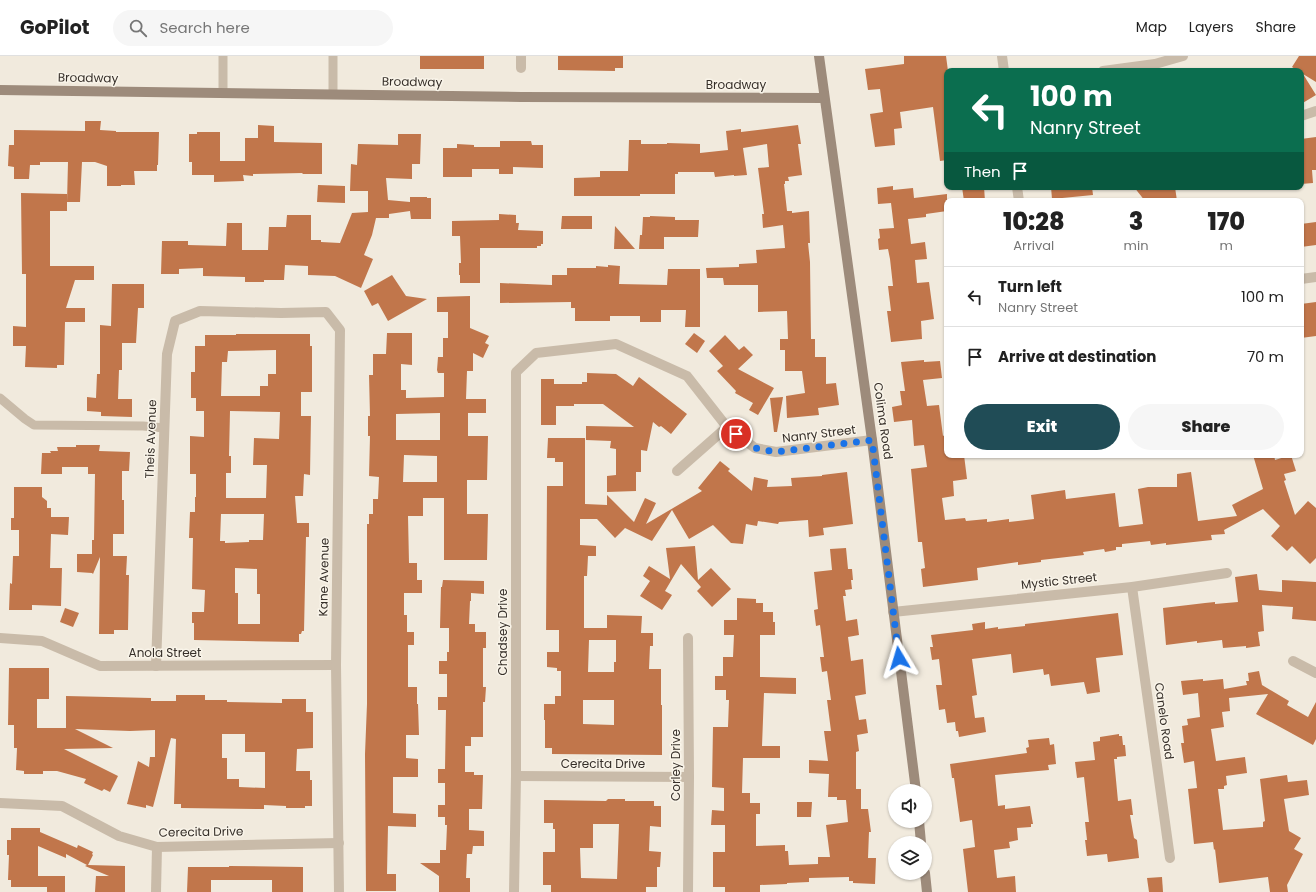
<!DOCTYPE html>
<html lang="en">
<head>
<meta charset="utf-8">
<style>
  body { margin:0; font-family:Poppins,sans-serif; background:#f6f6f6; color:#222; height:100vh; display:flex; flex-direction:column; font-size:15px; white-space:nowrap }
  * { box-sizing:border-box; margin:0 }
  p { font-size:13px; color:#767676 }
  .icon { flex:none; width:22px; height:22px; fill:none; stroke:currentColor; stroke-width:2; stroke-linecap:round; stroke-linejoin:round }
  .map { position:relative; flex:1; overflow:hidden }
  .details { position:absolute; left:944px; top:142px; width:360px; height:260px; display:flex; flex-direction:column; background:#fff; border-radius:8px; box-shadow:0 1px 3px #0004 }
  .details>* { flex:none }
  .hud { position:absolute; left:944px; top:12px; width:360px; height:122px; border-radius:8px; box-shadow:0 1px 3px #0004; background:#0b6e4f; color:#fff; overflow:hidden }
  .controls { position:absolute; left:888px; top:728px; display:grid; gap:8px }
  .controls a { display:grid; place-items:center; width:44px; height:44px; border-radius:50%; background:#fff; box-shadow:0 1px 3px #0004; font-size:20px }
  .pin { position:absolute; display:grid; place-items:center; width:34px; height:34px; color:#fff; margin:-17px; border:2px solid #fff; border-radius:50%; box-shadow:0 1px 4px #0007 }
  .me { position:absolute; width:44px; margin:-22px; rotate:353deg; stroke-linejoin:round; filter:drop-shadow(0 0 3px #0008) }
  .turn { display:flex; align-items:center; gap:14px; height:84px; padding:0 20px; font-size:18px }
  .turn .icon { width:52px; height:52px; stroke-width:2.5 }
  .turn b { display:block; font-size:28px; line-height:34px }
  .then { display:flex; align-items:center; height:38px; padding:0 20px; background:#0003; gap:8px; font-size:15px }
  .eta { display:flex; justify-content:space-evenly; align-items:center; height:68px; text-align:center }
  .eta b { font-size:24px; font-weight:800; line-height:28px }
  .button { display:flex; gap:8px; margin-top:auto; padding:8px 20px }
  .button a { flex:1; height:46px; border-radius:24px; background:#204c56; color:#fff; font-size:16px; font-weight:800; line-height:46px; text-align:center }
  .button a+a { background:#f6f6f6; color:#222 }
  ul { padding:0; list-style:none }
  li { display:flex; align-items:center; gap:12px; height:60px; padding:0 20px; border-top:1px solid #e0e0e0 }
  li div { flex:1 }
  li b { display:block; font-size:15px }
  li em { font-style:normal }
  header { display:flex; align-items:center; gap:24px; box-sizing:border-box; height:56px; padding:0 20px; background:#fff; border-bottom:1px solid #e0e0e0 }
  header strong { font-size:19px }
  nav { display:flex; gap:22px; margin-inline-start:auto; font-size:14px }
  .search { width:280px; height:36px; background:#f6f6f6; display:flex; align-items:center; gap:10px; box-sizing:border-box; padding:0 14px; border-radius:22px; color:#767676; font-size:15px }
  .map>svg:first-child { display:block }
  .building { fill:#c1764b; fill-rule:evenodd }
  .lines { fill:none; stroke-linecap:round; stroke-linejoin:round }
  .lane { stroke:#c9bba9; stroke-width:9 }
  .street { stroke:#c9bba9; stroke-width:10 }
  .secondary { stroke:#9d8b7b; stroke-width:10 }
  .route { stroke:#1a73e8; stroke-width:7; stroke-dasharray:0 12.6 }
  .labels { text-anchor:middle; stroke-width:3; stroke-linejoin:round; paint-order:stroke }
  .street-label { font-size:12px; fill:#362f29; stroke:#f9f4e9 }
</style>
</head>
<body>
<header>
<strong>GoPilot</strong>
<div class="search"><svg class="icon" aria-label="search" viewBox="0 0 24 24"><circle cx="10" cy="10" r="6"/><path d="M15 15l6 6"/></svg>Search here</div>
<nav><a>Map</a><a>Layers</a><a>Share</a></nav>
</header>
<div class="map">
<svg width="1316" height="836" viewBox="0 0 1316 836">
  <rect width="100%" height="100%" fill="#f1eadd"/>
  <g class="building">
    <rect x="420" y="0" width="64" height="13"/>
    <path d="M558 0H623V12H615V15L558 14Z"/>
    <path d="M904 0H946L948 15 947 104 940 105 933 51 900 56 902 72 894 73 895 89 875 91 870 58 883 56 880 33 868 34 865 13 904 8Z"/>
    <path d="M1299 0H1316V26L1303 18 1316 39 1301 48V15H1298L1292 11Z"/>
    <path d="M85 65H101L100 74 116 75V76H159L158 109H157V115H134L135 129H121V130H107V110L95 106H82L80 146H67L68 106H40V109H30L29 123H14V111L8 110 9 89H14V74L85 75Z"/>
    <path d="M258 69 274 70V86L322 87V118H302L303 117 253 118V120L243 119 244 125 214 126V119H192V106H189V78H197V76H220V105H245V82H258Z"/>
    <path d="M798 69 801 88H798L802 119 788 121 789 125H785V128H784L787 155H792V157L809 155 810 187H808L810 206 811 283H815V301H826V328L836 327 839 349 818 352 819 359 787 362 786 340 805 337 802 315H785V294H780V283H788L787 255 758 256V229H724L723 222H707L706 212 739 211V208L757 207 756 194 785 192 783 169 763 172 762 158H764L758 112 769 111 767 88 743 92 747 119 734 120V119L715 121 714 116H678V118H675V138H640V140H574V122L600 121V115H628L629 84H641V88H667V87L700 88V97L728 94 726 75 741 73V76Z"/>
    <path d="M398 78H421L420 108H412V123L386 122 388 144 410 146V141H427V142H431V163H411L410 155 389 158V162H376L372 179 364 199 373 203 361 232 335 220 308 219V210L285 209 284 224H264V226H245V221L203 220V212L179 213V218H161L162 185H188V189L226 190 227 167H242V194H268L269 171H286L287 159H311V184H321V186L340 187 352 157 368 156V135H350L351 108 357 109 358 88 398 89Z"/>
    <path d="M1316 81V114H1312L1313 127 1301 128V83Z"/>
    <path d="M500 85H531L532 89H543V112L513 111V118H499V113H472V121H443V92H457V88L474 89V91H500Z"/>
    <path d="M318 129 345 130V147L317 146Z"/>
    <path d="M893 130V134L913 132 914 142 947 138V155L926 158V161L908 163 911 188 925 186 927 203 915 204 917 227 929 226 934 263 921 265 922 283 891 286 887 255H891L888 230H893L890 203 888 193 879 194 878 183 880 182 879 173 894 172 891 147 878 148 877 132Z"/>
    <path d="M962 131H984L985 145H964Z"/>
    <path d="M1051 131H1092L1093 139 1052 143Z"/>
    <path d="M1134 131H1175L1177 145H1145Z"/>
    <path d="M21 137 67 138V155H50V210H94V224H75L66 252H85V266H65L64 309H57V312L25 311 26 290H13V270L26 271V218H22Z"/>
    <path d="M499 158 516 159V167H519L518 174 543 175V188H541V190H537V192H480V227H460V219H459V207H461L460 180H452V165L499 164Z"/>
    <path d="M562 160H592V173H561Z"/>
    <path d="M650 160 675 161V164H699L698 181H664V193H639L640 179H642L643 161H650Z"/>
    <path d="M1316 166V189L1301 191V168Z"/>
    <path d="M615 170 635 193H614Z"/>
    <path d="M608 209 620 210 619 228 667 229 668 213H700V271H685L686 254H661V266H640V260H610V265H575V252H571V246L500 247V227L552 229V219H567V212H596V210L608 211Z"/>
    <path d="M392 219 406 240 427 243 388 265 378 247 372 250 364 235Z"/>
    <path d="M112 228H144V252H138L136 287H122V314H119L118 343H132V361L101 360V356L87 355V341L96 342 97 318H100V269L111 270Z"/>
    <path d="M470 240V272L489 280 485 287 489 289 483 302 473 297V315H467L466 343H486V357H468V380H488L487 424H467V458H488L487 504H444V442H423V460H408L409 507H417V524H422V537H404V559H407V576H414V589H408V631H417V648H418L419 679H406V702L418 703V721H393V757L416 758V771L388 770 387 818H396V835H366L365 698 367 648V468H369V458H373V443H378L379 421 369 420 370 380H368V360H370L369 319H373V298H386L387 277H412V309L401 308V334H406V342L444 341V317H438L437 314 438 301H443V282H448V256H437V241ZM440 357V384H396V358ZM404 399 437 400V426H403Z"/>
    <path d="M1316 246V280L1301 282V248Z"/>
    <path d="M694 277 705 285 697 297 685 288Z"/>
    <path d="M236 278H310V290H312V336H301V360H311L310 419 304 418 303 440H295L297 467H309V481H306L304 575H302L301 578H299V586L194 584V567H192V556H204L205 534 192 533 193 482H189L190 456H195V441H196V418H190V380L204 381V355H196V342H191V316H195V290H205V279H236ZM276 294V318H268V330H260V340H221L222 306H227L228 295ZM230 355 280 356 279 383 254 382 253 409H267L266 442H226V417H231V400H229ZM221 458H264L263 484H249V486L225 487V485H220ZM235 512 257 513V538H260V568H238V537H235Z"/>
    <path d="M725 279 739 294 744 290 753 299 738 313 774 332 758 359 749 354 753 347 735 337 736 335 717 315 723 310 709 295Z"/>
    <path d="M924 304V306L940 305 942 322 923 324 927 350 939 349 943 380 945 379 947 399H964L967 423 953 425 954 440 942 442 945 464 965 462 966 465 987 463V466L1009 463V466L1034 463 1031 439 1065 434 1066 443 1115 437 1119 471 1143 468 1138 433 1148 431H1177V418L1191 416 1198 465 1237 460 1232 449 1263 433 1253 399H1274L1275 404 1291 399 1296 415 1284 418 1286 424 1284 425 1295 459 1308 445 1316 452V502L1310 508 1292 490 1287 495 1271 480 1280 470 1263 453 1224 474 1225 478 1211 479 1212 484 1166 489V487L1151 489 1150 485 1122 488V491H1116V494L1105 496 1104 493 1083 496 1084 499 1041 504V506L1018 509V506L977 512 978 524 923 531 921 513 925 512 922 486H918L911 413 927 411 924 389 914 390 912 364 894 366 892 351 902 349 900 335H905L901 306Z"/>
    <path d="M587 317 616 318 633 330 639 321 687 358 671 378 661 370 659 371 653 366 647 395 641 394V416H636V435L607 436V420L616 419V393L610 392 611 385 586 384V370L634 371 603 348H574V350H556V369H541V323H554V328H582V326H587Z"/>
    <path d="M783 341 777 376H774L770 342Z"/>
    <path d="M548 382H585V448L607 449V439L634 466 645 442 656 447 646 468 702 435 698 432 720 405 730 413 728 415 752 435 754 421 768 424 767 431 792 430 791 422 822 420V419L847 416 853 468 823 472 824 479 809 481 808 464 779 466 778 468 758 465 757 470 746 468 743 488 731 487 713 469 689 483 672 454 652 485 625 472 615 482 597 463H580V489L596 490V500H588L587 520H584V572H607V559L642 560 641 577H653V590H650L649 613H661V649H662V699L552 698V692H545V664H544V648H555V640H561V615H557V612L547 611V596H559V574H546L547 430H563V406H555V402H547ZM589 584H616V606H614V616H588ZM583 644H614V669L583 668Z"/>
    <path d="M76 389H100L99 395 130 396 129 415H122V444H124V478H113V500H127L126 519H129L128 574H114V578H99L100 501 93 518 92 517 77 516V498H92V484H94L95 418H88V411H62V418H41L42 397H51L50 395H58L57 391H76Z"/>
    <path d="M14 431H42V441L47 445V452H51V461H69L68 479 51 478 50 512H62L61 550 32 549V554H9L10 527 12 528 13 500H19V474H11V462H14Z"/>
    <path d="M695 490 698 524 711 512 731 533 712 551 697 535 701 531 681 508 665 535 672 539 662 554 640 540 650 525 643 520 649 510 670 523 666 492Z"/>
    <path d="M846 492 848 513H852L853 524H851L852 533 845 534 846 540H843L846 565 857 563 859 579 848 581 851 605 863 603 866 638 855 640 859 664 866 663 868 677 857 679 859 695 856 696V733H861V753H868L871 776H869L868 802H876L875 828 853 827V825H849V821L809 822V826L787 827V828L760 829V836H725V831H713V796H725V769H711L712 754 724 755V732L712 731 713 671H728L729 644H726V634H715V620H723V601H733L734 579H724V564H737V542L756 543V547H763V556H773V566H775V579H760V621L796 622V638L764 637 762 690H780V702H743L742 737H750V747H760V758H756V790L785 789V795H788L789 809 818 808V801H830L826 769 848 766 846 744H837V741H828L829 718 809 717V704L828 705 824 675H831L827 644H831L827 615 822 616 820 601H824L820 569 816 570 814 554 818 553 814 516 832 514 830 493Z"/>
    <path d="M1257 518 1259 534 1282 536V524L1316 526V565L1292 563 1293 551 1262 549 1264 575 1258 576 1260 590 1246 592V590L1223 592 1222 584 1197 587V585L1166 589 1163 552 1205 547 1215 546V548L1238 546 1235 521Z"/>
    <path d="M443 524 484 525V538L471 537V545H470L469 568H475V576H486V592H483V631H486L485 646H483V681H471V690H465V716H474V719H483L482 753H469V774L484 775V790H473L472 798H467L466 822H470V836H439V820L420 807H440V794H446L447 769H445V761H438V749H445V727H438V713H445L446 654H438V641H447V618H439V605H447V596H449V572H440L441 531H442Z"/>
    <path d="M65 552 79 557 73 571 60 566Z"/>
    <path d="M1118 557 1123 599 1096 602 1100 636 1087 638 1084 626 1051 630 1049 618 1044 619 1043 613 1013 617 1011 598 972 603 977 639 972 640 975 662 984 661 986 676 959 681 958 675H956L955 666 947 667 945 653 939 654 936 629H942L939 603 932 604 930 591H933L931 579 973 574 972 568 985 566V573L998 571V573L1025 570V568Z"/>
    <path d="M9 612H49V643H37V672H66V640L151 642V645H176V639H205V644H227V646L282 647V643H306V656H313V692L297 693 296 715H310V724H312V750H305V752H286V750L264 749V753L181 752V748H174L176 683 171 682 153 751 146 749V752L127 748 138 705 149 711 150 701H155V674L130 675 75 673 113 692 64 693 118 720 110 736 104 733 102 735 84 727 86 723 57 715H43V718H24V715L16 714 17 692H14V669H8ZM222 678H245V696H265V732L239 731V723H227V702H222Z"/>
    <path d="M1259 615 1262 629 1289 645 1287 649 1308 661 1316 646V683L1313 689 1256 658 1268 638 1229 642 1230 655 1222 656 1224 671 1211 673 1216 705 1245 701 1247 717 1226 720 1227 729 1224 730V733H1218L1223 774 1263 771V766L1265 765 1260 723 1287 719 1288 726 1307 724 1309 739 1284 743 1289 775 1301 782 1294 793 1303 798 1287 829 1288 836H1270L1268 821 1219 827 1215 793 1214 794 1213 786 1194 788 1188 733 1197 732 1194 705 1184 707 1181 687H1184L1182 670 1188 669 1187 663 1200 661 1198 637 1183 639 1181 625 1203 623V625L1223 623 1224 633 1247 629 1246 625H1249L1248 617Z"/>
    <path d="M1119 678V680H1122L1123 689H1125L1126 700 1117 701V703H1114L1118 745 1131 743 1133 759H1130L1134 782 1137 784 1139 802 1108 806 1107 798 1087 800 1085 784H1087L1085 766H1089L1084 721 1077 722 1075 706 1095 704 1093 686 1100 685V681Z"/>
    <path d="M1049 682 1050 689 1054 688 1056 708 1048 709 1049 714 995 719 998 750 1005 749V753L1030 750 1033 768H1031V771L1017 772 1018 784 1009 786 1010 792 994 794 997 822 1015 820 1016 836H968L963 793 975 791 972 764 960 766 954 722H952L950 708 1027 697 1026 692 1029 691 1028 684Z"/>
    <path d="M608 743H625V745H654V750H661V771L650 770 649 795 661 796 660 811H657V831H646V836H551V829H543V796H555V773H553V767H544V744L606 745ZM593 768H619L617 823 581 822 580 792H593Z"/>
    <path d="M797 746H812L811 761H797Z"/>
    <path d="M11 772H40V776L77 792 78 789 93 796 92 798 93 799 88 809 125 810V836H95L96 820H109L85 810 87 809 66 798V802L38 790V820H65V836H47V831H11V824H8L9 799H7V784H11Z"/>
    <path d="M229 810 303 811V836H272V824H211V836H187L188 811H229Z"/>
    <path d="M1162 821 1163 836H1149L1147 822Z"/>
  </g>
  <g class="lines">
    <g class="lane">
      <path d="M223 37V0"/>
      <path d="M333 38V0"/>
      <path d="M0 342 25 363 34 369 143 370 164 372"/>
    </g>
    <g class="street">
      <path d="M521 0V12"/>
      <path d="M1002 0 1004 15"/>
      <path d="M1103 15 1155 8 1183 0"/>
      <path d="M1301 60 1316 55"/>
      <path d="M1017 131 1019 145"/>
      <path d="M1301 223 1316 221"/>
      <path d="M677 415 727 371"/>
      <path d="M1132 531 1170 802"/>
      <path d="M893 556 1132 531 1227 517"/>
      <path d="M0 582 42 585 100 610 336 609"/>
      <path d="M1293 605 1316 617"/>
      <path d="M156 610 167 298 175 265 200 255 281 257 326 256 340 274 336 609 339 836"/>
      <path d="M516 720 689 721"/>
      <path d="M0 747 62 750 119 780 157 791 339 787"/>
      <path d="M156 836 157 791"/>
      <path d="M514 836 516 720V316L536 297 616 288 687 320 727 371 755 392 776 396 872 384"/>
      <path d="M688 836 689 721 688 582"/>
    </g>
    <g class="secondary">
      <path d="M819 0 872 384 916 735"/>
      <path d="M0 34 521 41 824 42"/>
      <path d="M919 765 921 787"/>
      <path d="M925 817 927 836"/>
    </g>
  </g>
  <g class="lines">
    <path class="route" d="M736 378 755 392 776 396 872 384 899 602"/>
  </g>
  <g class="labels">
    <g class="street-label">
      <text transform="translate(88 22) rotate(1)" y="4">Broadway</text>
      <text transform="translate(412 26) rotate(1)" y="4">Broadway</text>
      <text x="736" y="33">Broadway</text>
      <text transform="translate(883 365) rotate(82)" y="4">Colima Road</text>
      <text transform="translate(819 378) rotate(-7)" y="4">Nanry Street</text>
      <text transform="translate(151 383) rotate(-88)" y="4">Theis Avenue</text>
      <text transform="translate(324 521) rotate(-89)" y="4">Kane Avenue</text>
      <text transform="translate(1059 525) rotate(-6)" y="4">Mystic Street</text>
      <text transform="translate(503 576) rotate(-90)" y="4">Chadsey Drive</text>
      <text x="165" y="601">Anola Street</text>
      <text transform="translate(1164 665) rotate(82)" y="4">Canelo Road</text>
      <text x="603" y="712">Cerecita Drive</text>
      <text transform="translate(676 709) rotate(-90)" y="4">Corley Drive</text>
      <text transform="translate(201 776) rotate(-1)" y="4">Cerecita Drive</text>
    </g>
  </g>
</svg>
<div class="controls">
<a><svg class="icon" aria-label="sound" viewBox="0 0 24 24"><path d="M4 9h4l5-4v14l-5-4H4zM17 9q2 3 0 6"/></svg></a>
<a><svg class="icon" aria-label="layers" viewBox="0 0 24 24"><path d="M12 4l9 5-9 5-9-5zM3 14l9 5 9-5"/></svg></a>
</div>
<div class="pin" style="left:736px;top:378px;background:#d93025"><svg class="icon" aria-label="arrive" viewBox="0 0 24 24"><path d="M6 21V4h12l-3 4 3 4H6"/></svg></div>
<svg class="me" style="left:899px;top:602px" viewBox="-20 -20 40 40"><path d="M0-17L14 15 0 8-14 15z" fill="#1a73e8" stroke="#fff" stroke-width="4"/></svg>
<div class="hud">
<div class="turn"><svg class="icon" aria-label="left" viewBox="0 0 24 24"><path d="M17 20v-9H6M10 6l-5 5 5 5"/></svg><div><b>100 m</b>Nanry Street</div></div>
<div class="then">Then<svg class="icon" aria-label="arrive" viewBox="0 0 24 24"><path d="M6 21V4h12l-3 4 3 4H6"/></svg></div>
</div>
<section class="details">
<div class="eta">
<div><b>10:28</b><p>Arrival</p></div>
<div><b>3</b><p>min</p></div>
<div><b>170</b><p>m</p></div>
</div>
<ul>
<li><svg class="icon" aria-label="left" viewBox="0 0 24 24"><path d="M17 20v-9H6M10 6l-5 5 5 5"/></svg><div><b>Turn left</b><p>Nanry Street</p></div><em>100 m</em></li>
<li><svg class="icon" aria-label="arrive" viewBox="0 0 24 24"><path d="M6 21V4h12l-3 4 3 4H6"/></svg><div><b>Arrive at destination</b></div><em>70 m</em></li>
</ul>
<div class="button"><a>Exit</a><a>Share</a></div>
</section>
</div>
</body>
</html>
